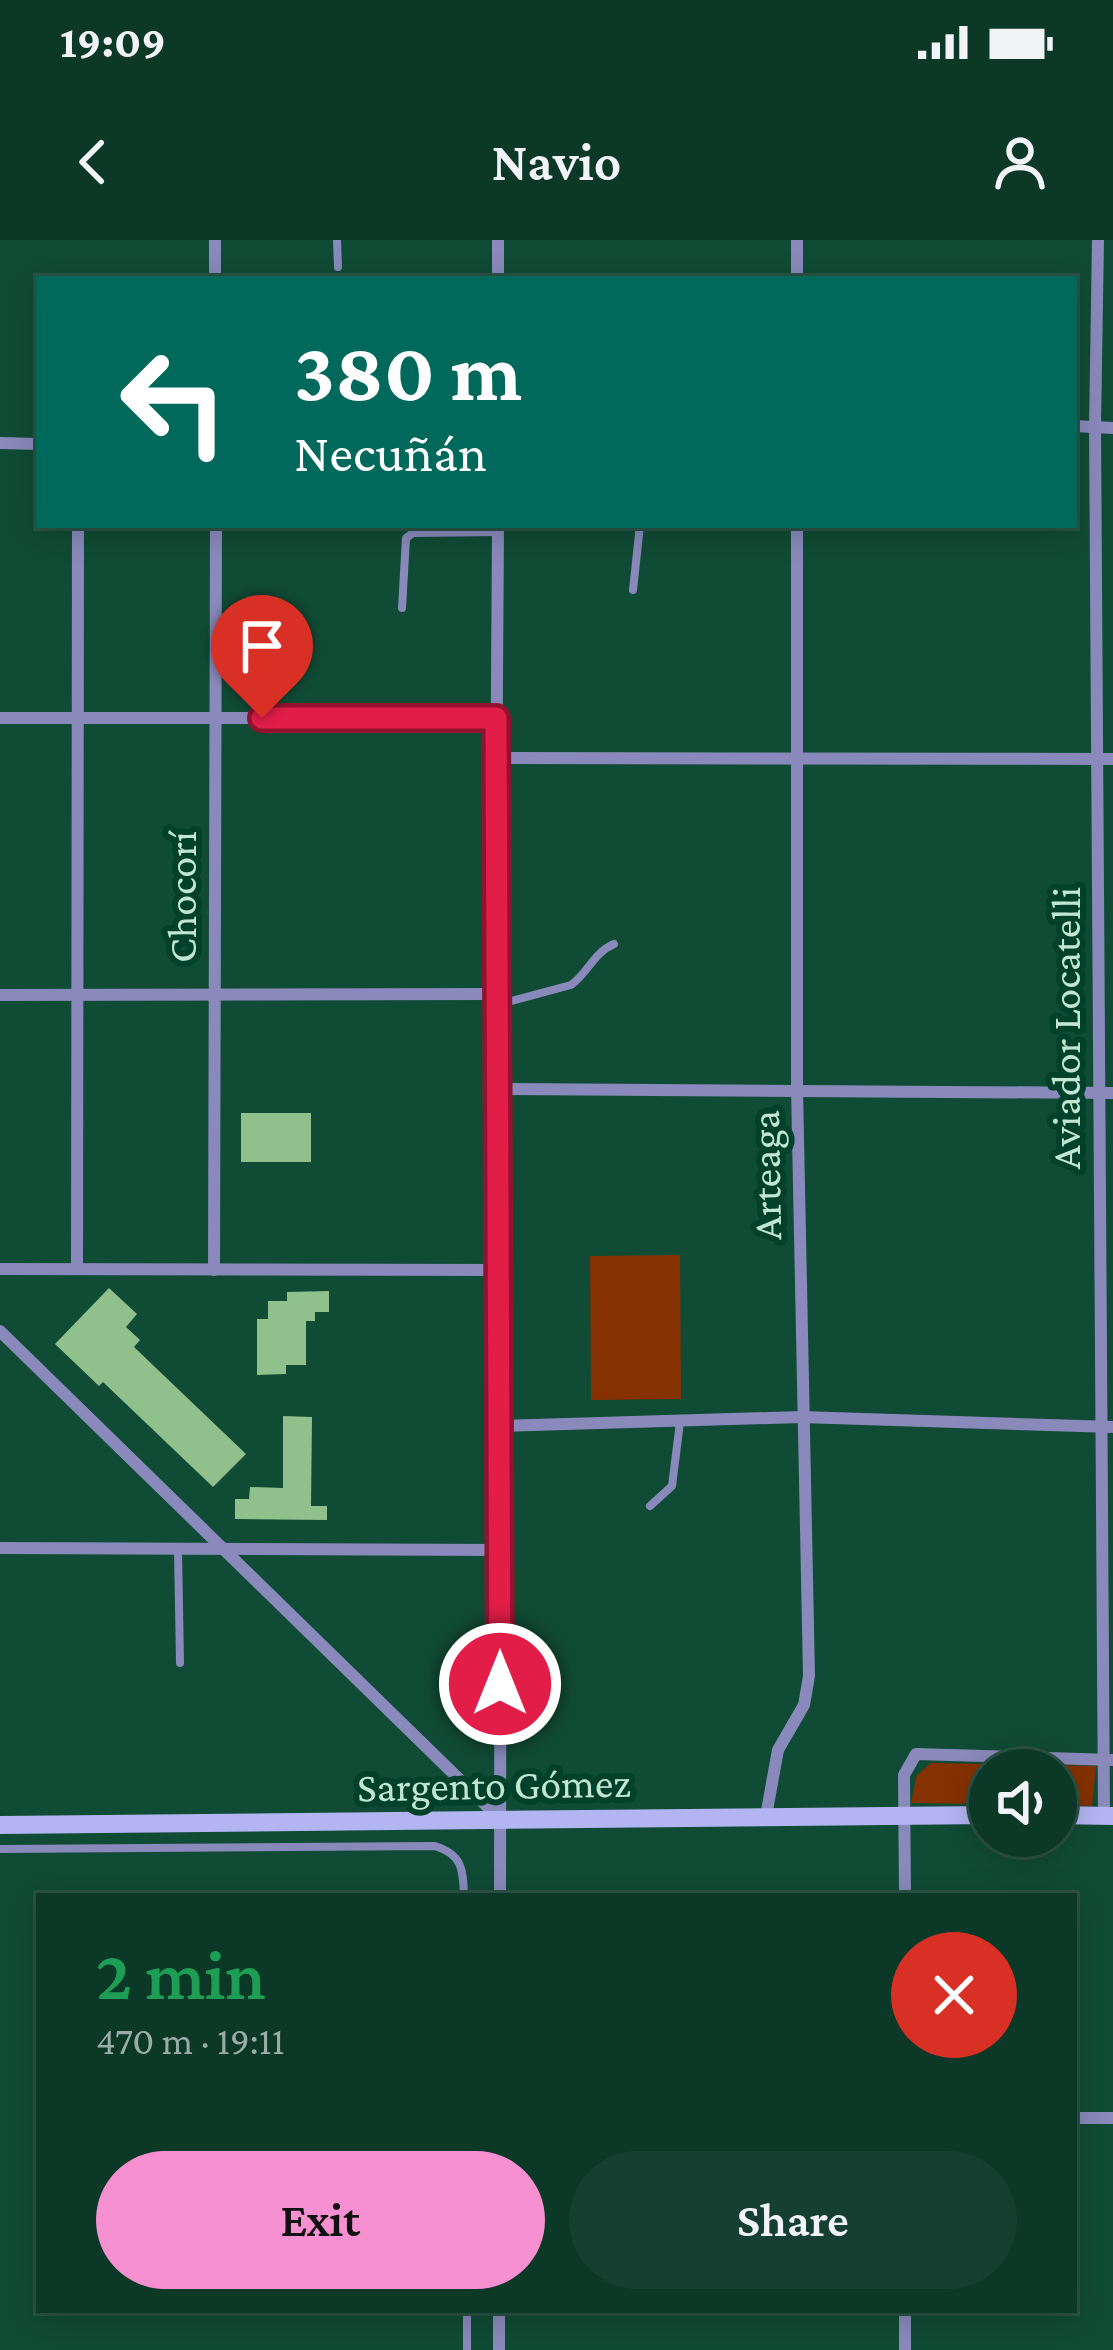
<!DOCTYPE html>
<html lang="en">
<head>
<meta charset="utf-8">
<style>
  body { margin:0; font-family:"Crimson Pro",serif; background:#153f30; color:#f1f3f6; height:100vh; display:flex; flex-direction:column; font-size:45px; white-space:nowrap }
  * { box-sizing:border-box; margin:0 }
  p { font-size:39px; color:#9aaca8 }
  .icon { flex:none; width:66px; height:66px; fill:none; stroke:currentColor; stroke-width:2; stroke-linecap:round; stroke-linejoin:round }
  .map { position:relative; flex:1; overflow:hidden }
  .drawer { position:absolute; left:36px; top:1653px; width:1041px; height:420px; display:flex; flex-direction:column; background:#0c3828; border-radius:0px; box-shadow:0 6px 30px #0003,0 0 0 3px #2c5245 }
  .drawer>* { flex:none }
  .top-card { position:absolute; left:36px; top:36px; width:1041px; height:252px; border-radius:0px; box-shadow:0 6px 30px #0003,0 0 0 3px #2c5245; background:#00695c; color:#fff; overflow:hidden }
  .tools { position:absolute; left:969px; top:1509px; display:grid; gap:24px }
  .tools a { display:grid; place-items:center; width:108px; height:108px; border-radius:50%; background:#0c3828; box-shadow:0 6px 30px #0003,0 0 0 3px #2c5245; font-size:60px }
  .pin { position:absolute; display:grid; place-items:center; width:102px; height:102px; color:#fff; margin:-123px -51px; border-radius:50% 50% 50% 0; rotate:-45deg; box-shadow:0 0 12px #0007 }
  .pin .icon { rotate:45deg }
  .me { position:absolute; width:132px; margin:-66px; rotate:0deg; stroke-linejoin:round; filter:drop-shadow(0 0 9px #0008) }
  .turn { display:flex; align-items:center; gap:42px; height:252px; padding:0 60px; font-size:54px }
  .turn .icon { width:156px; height:156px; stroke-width:2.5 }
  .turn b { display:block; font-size:84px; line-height:102px }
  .round { display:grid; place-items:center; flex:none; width:126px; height:126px; border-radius:63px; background:#153f30 }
  .head { display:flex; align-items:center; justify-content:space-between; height:204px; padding:0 60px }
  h1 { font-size:72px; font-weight:600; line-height:90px; color:#1e9e55 }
  .button { display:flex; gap:24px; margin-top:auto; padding:24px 60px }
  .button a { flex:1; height:138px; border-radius:72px; background:#f690d0; color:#111; font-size:48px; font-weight:600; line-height:138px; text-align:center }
  .button a+a { background:#153f30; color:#f1f3f6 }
  .status { display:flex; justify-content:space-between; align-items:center; height:84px; padding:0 60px; background:#0c3828; direction:ltr }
  .status svg { height:33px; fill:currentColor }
  header { display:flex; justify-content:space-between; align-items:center; height:156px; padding:0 60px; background:#0c3828; font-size:54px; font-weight:600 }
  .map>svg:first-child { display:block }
  .green { fill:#853101 }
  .building { fill:#90c08c }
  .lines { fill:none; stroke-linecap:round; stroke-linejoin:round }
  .lane { stroke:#898abb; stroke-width:8 }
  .street { stroke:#898abb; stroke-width:12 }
  .secondary { stroke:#b3b5f3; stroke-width:18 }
  .route-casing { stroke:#92132f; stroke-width:30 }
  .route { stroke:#e11d48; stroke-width:21 }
  .labels { text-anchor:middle; stroke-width:12; stroke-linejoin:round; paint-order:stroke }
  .street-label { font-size:42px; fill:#c3e6d4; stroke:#00412b }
</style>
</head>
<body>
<div class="status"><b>19:09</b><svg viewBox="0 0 49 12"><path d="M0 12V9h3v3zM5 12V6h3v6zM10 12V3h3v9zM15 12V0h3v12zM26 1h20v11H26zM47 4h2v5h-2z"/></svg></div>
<header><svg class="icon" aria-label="back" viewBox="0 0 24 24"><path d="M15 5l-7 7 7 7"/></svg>Navio<svg class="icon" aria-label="person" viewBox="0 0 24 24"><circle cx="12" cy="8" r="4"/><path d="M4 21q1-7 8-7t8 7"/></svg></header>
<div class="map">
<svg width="1113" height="2110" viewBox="0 0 1113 2110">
  <rect width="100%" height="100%" fill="#104b35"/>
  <g class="green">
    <path d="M680 1015 681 1159 591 1160 590 1016Z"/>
    <path d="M931 1523 1096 1526 1092 1566 1056 1565V1530H990V1564L911 1563 917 1535Z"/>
  </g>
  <g class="building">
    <rect x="241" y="873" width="70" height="49"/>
    <path d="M109 1048 137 1074 126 1087 140 1100 134 1107 246 1214 213 1247 103 1142 99 1146 55 1104Z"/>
    <path d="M329 1051V1072H315V1081H306V1125H286V1134L257 1135V1079H268V1061H287V1052Z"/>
    <path d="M283 1176 312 1177 311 1266H327V1280L235 1279V1259H249L250 1247 283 1248Z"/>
  </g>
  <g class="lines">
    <g class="lane">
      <path d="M337 0 338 27"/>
      <path d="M633 350 640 285"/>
      <path d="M402 368 406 298 413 293 498 292"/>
      <path d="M496 765 571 745C589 732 593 713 614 704"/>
      <path d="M650 1266 672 1246 680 1182"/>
      <path d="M178 1309 180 1423"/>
      <path d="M0 1609 435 1606C463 1615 463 1630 464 1656"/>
      <path d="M467 2070V2110"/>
    </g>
    <g class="street">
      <path d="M215 0V39"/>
      <path d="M498 0V39"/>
      <path d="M1098 0 1095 186 1104 1576"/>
      <path d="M797 39V0"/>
      <path d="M1074 186 1113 188"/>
      <path d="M0 203 39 204"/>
      <path d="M498 285 495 754 501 1030 500 1656"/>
      <path d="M0 478H496"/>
      <path d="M497 518 1113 519"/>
      <path d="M0 755 495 754"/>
      <path d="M497 849 1113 853"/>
      <path d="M0 1029 501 1030"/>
      <path d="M77 1029 78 285"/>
      <path d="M214 1030 216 285"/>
      <path d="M0 1091 500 1579"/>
      <path d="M500 1186 801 1177 1113 1187"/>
      <path d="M0 1308 501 1310"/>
      <path d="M766 1576 778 1510 804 1465 809 1436 797 848V285"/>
      <path d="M905 1656 904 1535 916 1514 1113 1520"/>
      <path d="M1074 1878H1113"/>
      <path d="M499 2070V2110"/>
      <path d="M905 2070V2110"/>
    </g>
    <g class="secondary">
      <path d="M1056 1575 1113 1576"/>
      <path d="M0 1585 990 1575"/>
    </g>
  </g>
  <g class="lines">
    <g class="route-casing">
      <path id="route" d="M262 478H496L500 1444"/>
    </g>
    <use href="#route" class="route"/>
  </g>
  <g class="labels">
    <g class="street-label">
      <text transform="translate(181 657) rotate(-90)" y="15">Chocorí</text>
      <text transform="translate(1065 788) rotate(-90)" y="15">Aviador Locatelli</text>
      <text transform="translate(765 935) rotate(-91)" y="15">Arteaga</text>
      <text transform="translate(494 1544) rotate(-1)" y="15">Sargento Gómez</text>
    </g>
  </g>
</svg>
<div class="tools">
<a><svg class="icon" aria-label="sound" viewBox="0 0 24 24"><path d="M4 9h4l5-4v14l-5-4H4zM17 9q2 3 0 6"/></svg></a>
</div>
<div class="pin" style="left:262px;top:478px;background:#d93025"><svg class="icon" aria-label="arrive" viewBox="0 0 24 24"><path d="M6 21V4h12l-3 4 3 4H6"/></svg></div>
<svg class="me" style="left:500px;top:1444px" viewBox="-20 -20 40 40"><circle r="17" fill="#e11d48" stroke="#fff" stroke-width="3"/><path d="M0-11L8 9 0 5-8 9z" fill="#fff"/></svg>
<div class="top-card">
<div class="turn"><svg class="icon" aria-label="left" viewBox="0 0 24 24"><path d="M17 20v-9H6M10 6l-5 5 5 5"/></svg><div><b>380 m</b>Necuñán</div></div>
</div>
<section class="drawer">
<div class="head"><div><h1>2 min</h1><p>470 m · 19:11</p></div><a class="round" style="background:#d93025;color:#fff"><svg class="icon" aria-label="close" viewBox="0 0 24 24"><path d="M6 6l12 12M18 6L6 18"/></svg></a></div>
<div class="button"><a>Exit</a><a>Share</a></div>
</section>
</div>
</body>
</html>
